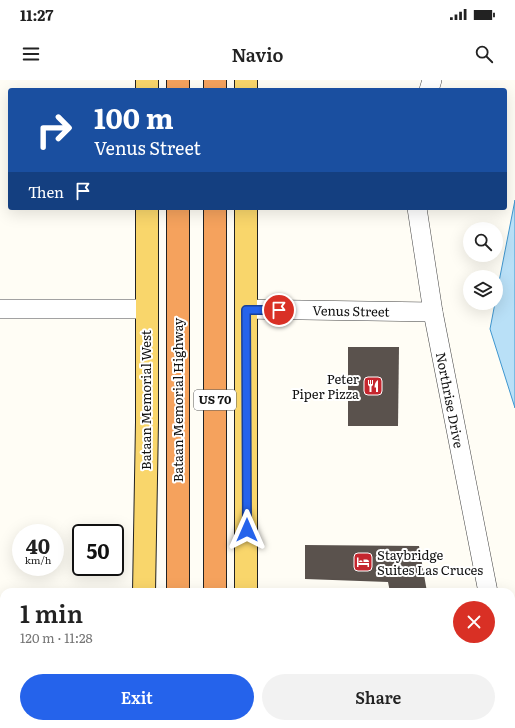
<!DOCTYPE html>
<html lang="en">
<head>
<meta charset="utf-8">
<style>
  body { margin:0; font-family:Literata,serif; background:#f2f2f2; color:#222; height:100vh; display:flex; flex-direction:column; font-size:15px; white-space:nowrap }
  * { box-sizing:border-box; margin:0 }
  p { font-size:13px; color:#767676 }
  .icon { flex:none; width:22px; height:22px; fill:none; stroke:currentColor; stroke-width:2; stroke-linecap:round; stroke-linejoin:round }
  .map { position:relative; flex:1; overflow:hidden }
  .panel { position:absolute; left:0px; top:508px; width:515px; height:140px; display:flex; flex-direction:column; background:#fff; border-radius:12px 12px 0 0; box-shadow:0 4px 16px #0002 }
  .panel>* { flex:none }
  .hud { position:absolute; left:8px; top:8px; width:499px; height:122px; border-radius:4px; box-shadow:0 4px 16px #0002; background:#1a4fa0; color:#fff; overflow:hidden }
  .controls { position:absolute; left:463px; top:142px; display:grid; gap:8px }
  .controls a { display:grid; place-items:center; width:40px; height:40px; border-radius:50%; background:#fff; box-shadow:0 4px 16px #0002; font-size:20px }
  .speed { position:absolute; left:12px; top:444px; display:flex; gap:8px; font-size:20px; font-weight:700; text-align:center }
  .speed>* { display:grid; place-content:center; width:52px; height:52px; border-radius:50%; background:#fff; box-shadow:0 4px 16px #0002; line-height:1 }
  .speed small { font-size:10px; font-weight:400 }
  .speed .limit { border:2px solid #111; border-radius:6px; background:#fff; color:#111 }
  .pin { position:absolute; display:grid; place-items:center; width:34px; height:34px; color:#fff; margin:-17px; border:2px solid #fff; border-radius:50%; box-shadow:0 1px 4px #0007 }
  .me { position:absolute; width:44px; margin:-22px; rotate:0deg; stroke-linejoin:round; filter:drop-shadow(0 0 3px #0008) }
  .turn { display:flex; align-items:center; gap:14px; height:84px; padding:0 20px; font-size:18px }
  .turn .icon { width:52px; height:52px; stroke-width:2.5 }
  .turn b { display:block; font-size:28px; line-height:34px }
  .then { display:flex; align-items:center; height:38px; padding:0 20px; background:#0003; gap:8px; font-size:15px }
  .round { display:grid; place-items:center; flex:none; width:42px; height:42px; border-radius:21px; background:#f2f2f2 }
  .summary { display:flex; align-items:center; justify-content:space-between; height:68px; padding:0 20px }
  h1 { font-size:24px; font-weight:600; line-height:30px }
  .action { display:flex; gap:8px; margin-top:auto; padding:8px 20px }
  .action a { flex:1; height:46px; border-radius:24px; background:#2563eb; color:#fff; font-size:16px; font-weight:600; line-height:46px; text-align:center }
  .action a+a { background:#f2f2f2; color:#222 }
  .status { display:flex; justify-content:space-between; align-items:center; height:28px; padding:0 20px; background:#fff; direction:ltr }
  .status svg { height:11px; fill:currentColor }
  header { display:flex; justify-content:space-between; align-items:center; height:52px; padding:0 20px; background:#fff; font-size:18px; font-weight:600 }
  .map>svg:first-child { display:block }
  .water { fill:#b9e0f7; stroke:#3f96cf }
  .building { fill:#5a524d }
  .lines { fill:none; stroke-linecap:round; stroke-linejoin:round }
  .minor-casing { stroke:#444; stroke-width:20 }
  .major-casing { stroke:#222; stroke-width:24 }
  .highway-casing { stroke:#222; stroke-width:24 }
  .minor { stroke:#fff; stroke-width:19 }
  .major { stroke:#f9d66b; stroke-width:22 }
  .highway { stroke:#f5a25d; stroke-width:22 }
  .route-casing { stroke:#184099; stroke-width:10 }
  .route { stroke:#2563eb; stroke-width:7 }
  .labels { text-anchor:middle; stroke-width:4; stroke-linejoin:round; paint-order:stroke }
  .shield { fill:#fff; stroke:#585858; stroke-width:1 }
  .shield-label { font-size:12px; font-weight:bold; fill:#111 }
  .street-label { font-size:13px; fill:#111; stroke:#fff }
  .poi-label { font-size:13px; fill:#111; stroke:#fff; text-anchor:end }
</style>
</head>
<body>
<div class="status"><b>11:27</b><svg viewBox="0 0 49 12"><path d="M0 12V9h3v3zM5 12V6h3v6zM10 12V3h3v9zM15 12V0h3v12zM26 1h20v11H26zM47 4h2v5h-2z"/></svg></div>
<header><svg class="icon" aria-label="menu" viewBox="0 0 24 24"><path d="M4 6h16M4 12h16M4 18h16"/></svg>Navio<svg class="icon" aria-label="search" viewBox="0 0 24 24"><circle cx="10" cy="10" r="6"/><path d="M15 15l6 6"/></svg></header>
<div class="map">
<svg width="515" height="648" viewBox="0 0 515 648">
  <rect width="100%" height="100%" fill="#fffdf5"/>
  <path class="water" d="M515 120V328L490 249 495 223H496V217Z"/>
  <g class="building">
    <path d="M348 267H399L398 346H348Z"/>
    <path d="M305 465 419 466 427 512H390L388 502 305 499Z"/>
  </g>
  <g class="lines">
    <g class="minor-casing">
      <g id="minor">
        <path d="M429 10 432 0"/>
        <path d="M417 128 433 232 488 512"/>
        <path d="M0 229H147"/>
        <path d="M246 229 433 232"/>
        <path d="M511 591 515 596"/>
        <path d="M0 607 3 606"/>
        <path d="M511 615 513 634 515 640"/>
        <path d="M0 624H4"/>
        <path d="M51 644V648"/>
        <path d="M68 644V648"/>
        <path d="M87 644 91 648"/>
      </g>
    </g>
    <g class="major-casing">
      <g id="major">
        <path d="M147 10V0"/>
        <path d="M246 10V0"/>
        <path d="M246 128V512"/>
        <path d="M144 512 147 342V128"/>
        <path d="M125 648V644"/>
        <path d="M245 648V644"/>
      </g>
    </g>
    <g class="highway-casing">
      <g id="highway">
        <path d="M178 10V0"/>
        <path d="M215 10V0"/>
        <path d="M215 128V512"/>
        <path d="M178 512V128"/>
        <path d="M178 644V648"/>
        <path d="M215 644V648"/>
      </g>
    </g>
    <use href="#minor" class="minor"/>
    <use href="#major" class="major"/>
    <use href="#highway" class="highway"/>
  </g>
  <g class="lines">
    <g class="route-casing">
      <path id="route" d="M247 450 246 230H279"/>
    </g>
    <use href="#route" class="route"/>
  </g>
  <defs>
    <g id="restaurant-square" transform="scale(1)"><rect x="-9" y="-9" width="18" height="18" rx="4" fill="#c4262e" stroke="#fff"/><path d="M-5-6h1v4h1v-4h1v4h1v-4h1v5L-1.5 .5V6h-2V.5L-5-1ZM5-6V6H3V1.5H1.5Q1.5-4 5-6Z" fill="#fff"/></g>
    <g id="hotel-square" transform="scale(1)"><rect x="-9" y="-9" width="18" height="18" rx="4" fill="#c4262e" stroke="#fff"/><path d="M-6-4.5h1.5V1H6V5H4.5V3h-9V5H-6ZM-4 0a1.8 1.8 0 1 1 3.6 0ZM.5 0V-2.5h3Q6-2.5 6 0Z" fill="#fff"/></g>
  </defs>
  <g fill-rule="evenodd">
    <use href="#restaurant-square" x="373" y="306"/>
    <use href="#hotel-square" x="363" y="482"/>
  </g>
  <g class="labels">
    <rect class="shield" x="194" y="310" width="42" height="20" rx="3"/>
    <g class="shield-label">
      <text x="215" y="324">US 70</text>
    </g>
    <g class="street-label">
      <text transform="translate(351 231) rotate(1)" y="5">Venus Street</text>
      <text transform="translate(146 320) rotate(-90)" y="5">Bataan Memorial West</text>
      <text transform="translate(178 320) rotate(-90)" y="5">Bataan Memorial Highway</text>
      <text transform="translate(450 320) rotate(79)" y="5">Northrise Drive</text>
    </g>
    <g class="poi-label">
      <text x="359" y="304">Peter<tspan x="359" dy="15">Piper Pizza</tspan></text>
      <text x="377" y="480" text-anchor="start">Staybridge<tspan x="377" dy="15">Suites Las Cruces</tspan></text>
    </g>
  </g>
</svg>
<div class="controls">
<a><svg class="icon" aria-label="search" viewBox="0 0 24 24"><circle cx="10" cy="10" r="6"/><path d="M15 15l6 6"/></svg></a>
<a><svg class="icon" aria-label="layers" viewBox="0 0 24 24"><path d="M12 4l9 5-9 5-9-5zM3 14l9 5 9-5"/></svg></a>
</div>
<div class="speed"><div>40<small>km/h</small></div><div class="limit">50</div></div>
<div class="pin" style="left:279px;top:230px;background:#d93025"><svg class="icon" aria-label="arrive" viewBox="0 0 24 24"><path d="M6 21V4h12l-3 4 3 4H6"/></svg></div>
<svg class="me" style="left:247px;top:450px" viewBox="-20 -20 40 40"><path d="M0-17L14 15 0 8-14 15z" fill="#2563eb" stroke="#fff" stroke-width="4"/></svg>
<div class="hud">
<div class="turn"><svg class="icon" aria-label="right" viewBox="0 0 24 24"><path d="M7 20v-9h11M14 6l5 5-5 5"/></svg><div><b>100 m</b>Venus Street</div></div>
<div class="then">Then<svg class="icon" aria-label="arrive" viewBox="0 0 24 24"><path d="M6 21V4h12l-3 4 3 4H6"/></svg></div>
</div>
<section class="panel">
<div class="summary"><div><h1>1 min</h1><p>120 m · 11:28</p></div><a class="round" style="background:#d93025;color:#fff"><svg class="icon" aria-label="close" viewBox="0 0 24 24"><path d="M6 6l12 12M18 6L6 18"/></svg></a></div>
<div class="action"><a>Exit</a><a>Share</a></div>
</section>
</div>
</body>
</html>
